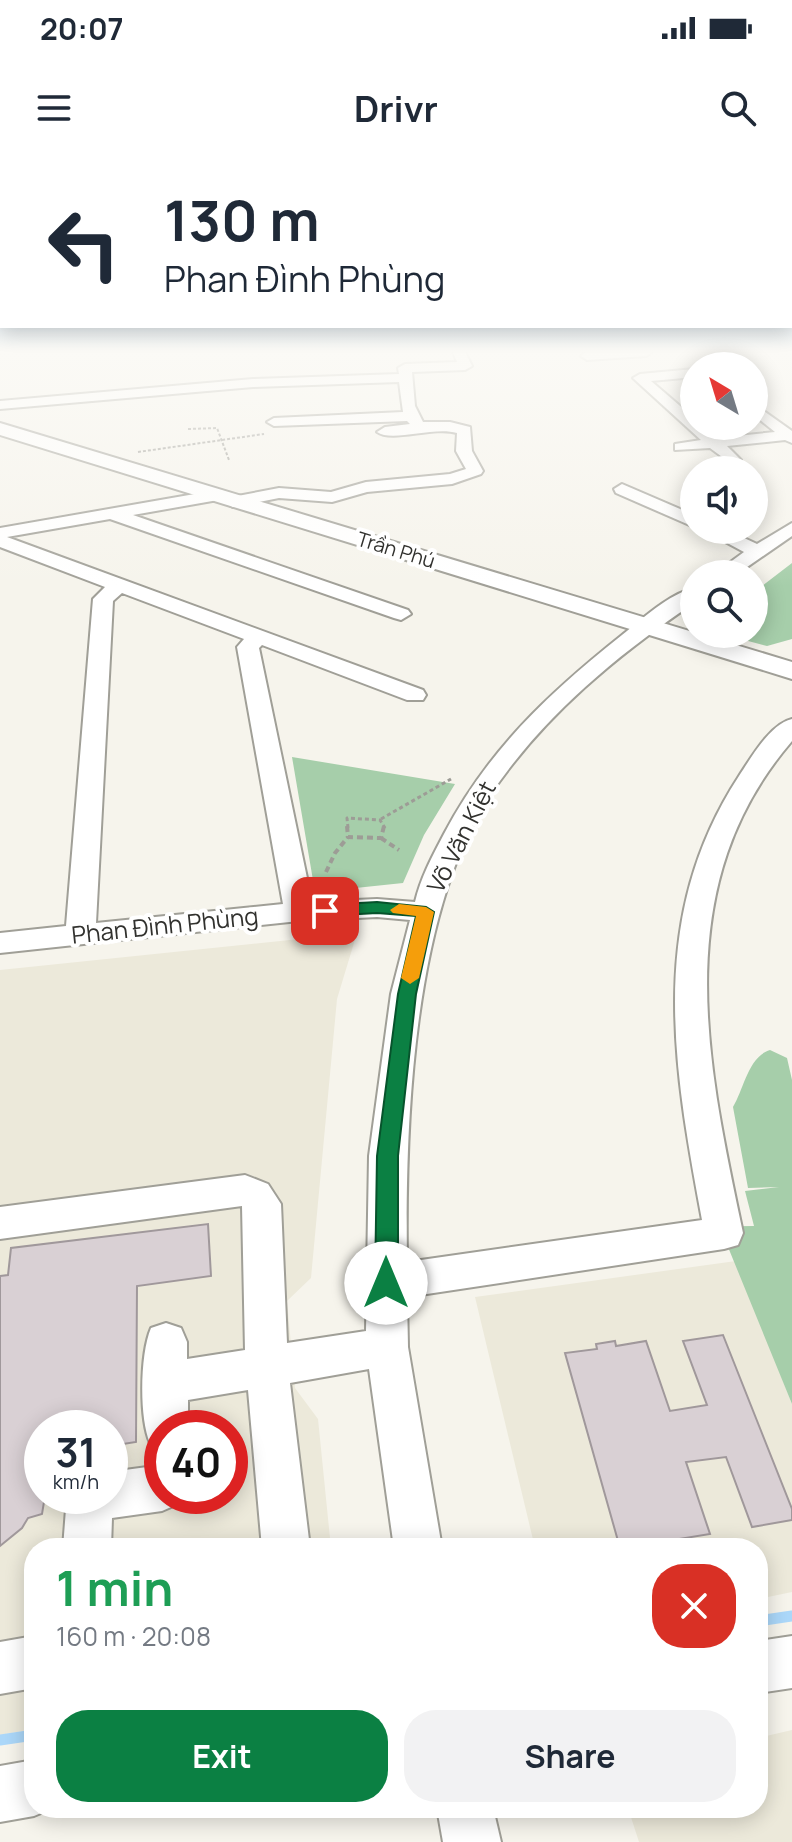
<!DOCTYPE html>
<html lang="en">
<head>
<meta charset="utf-8">
<style>
  body { margin:0; font-family:Manrope,sans-serif; background:#f2f2f3; color:#1f2937; height:100vh; display:flex; flex-direction:column; font-size:30px; white-space:nowrap }
  * { box-sizing:border-box; margin:0 }
  p { font-size:26px; color:#747a83 }
  .icon { flex:none; width:44px; height:44px; fill:none; stroke:currentColor; stroke-width:2; stroke-linecap:round; stroke-linejoin:round }
  .map { position:relative; flex:1; overflow:hidden }
  .sheet { position:absolute; left:24px; top:1378px; width:744px; height:280px; display:flex; flex-direction:column; background:#fff; border-radius:32px; box-shadow:0 4px 20px #0003 }
  .sheet>* { flex:none }
  .top-card { position:absolute; left:0px; top:0px; width:792px; height:168px; box-shadow:0 4px 20px #0003; background:#fff; color:#1f2937; overflow:hidden }
  .needle { width:52px; rotate:322deg }
  .fabs { position:absolute; left:680px; top:192px; display:grid; gap:16px }
  .fabs a { display:grid; place-items:center; width:88px; height:88px; border-radius:50%; background:#fff; box-shadow:0 4px 20px #0003; font-size:40px }
  .speed { position:absolute; left:24px; top:1250px; display:flex; gap:16px; font-size:40px; font-weight:700; text-align:center }
  .speed>* { display:grid; place-content:center; width:104px; height:104px; border-radius:50%; background:#fff; box-shadow:0 4px 20px #0003; line-height:1 }
  .speed small { font-size:20px; font-weight:400 }
  .speed .limit { border:12px solid #d22; background:#fff; color:#111 }
  .pin { position:absolute; display:grid; place-items:center; width:68px; height:68px; color:#fff; margin:-34px; border-radius:16px; box-shadow:0 4px 12px #0006 }
  .me { position:absolute; width:88px; margin:-44px; rotate:0deg; stroke-linejoin:round; filter:drop-shadow(0 0 6px #0008) }
  .turn { display:flex; align-items:center; gap:28px; height:168px; padding:0 32px; font-size:36px }
  .turn .icon { width:104px; height:104px; stroke-width:2.5 }
  .turn b { display:block; font-size:56px; line-height:68px }
  .round { display:grid; place-items:center; flex:none; width:84px; height:84px; border-radius:32px; background:#f2f2f3 }
  .summary { display:flex; align-items:center; justify-content:space-between; height:136px; padding:0 32px }
  h1 { font-size:48px; font-weight:700; line-height:60px; color:#1e9e55 }
  .cta { display:flex; gap:16px; margin-top:auto; padding:16px 32px }
  .cta a { flex:1; height:92px; border-radius:32px; background:#0b8043; color:#fff; font-size:32px; font-weight:700; line-height:92px; text-align:center }
  .cta a+a { background:#f2f2f3; color:#1f2937 }
  .status { display:flex; justify-content:space-between; align-items:center; height:56px; padding:0 40px; background:#fff; direction:ltr }
  .status svg { height:22px; fill:currentColor }
  header { display:flex; justify-content:space-between; align-items:center; height:104px; padding:0 32px; background:#fff; font-size:36px; font-weight:700 }
  .map>svg:first-child { display:block }
  .built { fill:#ece9da; fill-rule:evenodd }
  .green { fill:#a6ceaa }
  .lines { fill:none; stroke-linecap:round; stroke-linejoin:round }
  .stream { stroke:#abd7f9; stroke-width:11 }
  .building { fill:#d9d0d4; stroke:#a0989b; stroke-width:2 }
  .minor-casing { stroke:#a09f97; stroke-width:4 }
  .major-casing { stroke:#a09f97; stroke-width:4 }
  .path-far2 { stroke:#9d9c96; stroke-width:2; stroke-dasharray:3 2; stroke-linecap:butt }
  .path-far1 { stroke:#9d9c96; stroke-width:3; stroke-dasharray:4 3; stroke-linecap:butt }
  .path { stroke:#9d9c96; stroke-width:4; stroke-dasharray:6 4; stroke-linecap:butt }
  .minor { fill:#fff; fill-rule:evenodd }
  .major { fill:#fff; fill-rule:evenodd }
  .route { fill:#0b8043; stroke:#07532c; stroke-width:2 }
  .slow { fill:#f59e0b }
  .labels { text-anchor:middle; stroke-width:8; stroke-linejoin:round; paint-order:stroke }
  .far-street-label { font-size:20px; fill:#31312e; stroke:#fff }
  .street-label { font-size:24px; fill:#31312e; stroke:#fff }
</style>
</head>
<body>
<div class="status"><b>20:07</b><svg viewBox="0 0 49 12"><path d="M0 12V9h3v3zM5 12V6h3v6zM10 12V3h3v9zM15 12V0h3v12zM26 1h20v11H26zM47 4h2v5h-2z"/></svg></div>
<header><svg class="icon" aria-label="menu" viewBox="0 0 24 24"><path d="M4 6h16M4 12h16M4 18h16"/></svg>Drivr<svg class="icon" aria-label="search" viewBox="0 0 24 24"><circle cx="10" cy="10" r="6"/><path d="M15 15l6 6"/></svg></header>
<div class="map">
<svg width="792" height="1682" viewBox="0 0 792 1682">
  <rect width="100%" height="100%" fill="#f6f4ec"/>
  <g class="built">
    <path d="M357 773 337 839 311 1118 287 1141 295 1228 318 1259 331 1388H34V1569L0 1575V810ZM42 1268H110V1336H42ZM162 1268H230V1336H162Z"/>
    <path d="M736 1101 792 1244V1432L758 1439V1388H535L475 1137Z"/>
    <path d="M792 1570V1682H639L628 1648H758V1578Z"/>
  </g>
  <g class="green">
    <path d="M792 403V479L767 486 722 474H754V432Z"/>
    <path d="M292 597 455 624 424 675 403 723 327 731 314 726Z"/>
    <path d="M770 890 787 898 792 920V1244L728 1087 671 1067 754 1066 745 1031 779 1027 748 1028 733 947C744 929 748 897 770 890Z"/>
  </g>
  <g class="lines">
    <g class="stream">
      <path d="M758 1461 792 1456"/>
      <path d="M0 1580 34 1575"/>
    </g>
  </g>
  <g class="building">
    <path d="M208 1064 211 1116 137 1126 136 1282 110 1286V1268H42V1336H45L42 1354 28 1358 22 1368 0 1386V1116L8 1115 11 1088Z"/>
    <path d="M723 1175 792 1349V1360L752 1367 726 1297 686 1302 710 1374 679 1379 682 1388H657L656 1381 620 1388 565 1193 597 1189 596 1184 615 1181 616 1186 646 1181 670 1251 707 1245 683 1181Z"/>
  </g>
  <g class="lines">
    <g class="minor-casing">
      <g id="minor">
        <path d="M452 190H464L472 206 465 210 412 212 415 246 423 262H450L470 267 472 291 483 311 481 314 452 324 367 332 332 342 279 338 233 347 224 342 227 338 279 328 331 332 366 322 450 314 466 309 456 291 457 273C433 266 392 283 377 272L385 267 410 264 407 261 274 266 267 262 274 258 403 252 399 222 253 227 0 249V241L253 219 399 214 398 208 405 204 457 202Z"/>
        <path d="M618 190 652 192 646 196 587 200 581 196 587 192Z"/>
        <path d="M694 209V217L651 221 694 258V266H703L717 278 775 272 754 255V244L792 271V283L785 280 727 286 741 300 733 305 710 288 675 290V284L701 280 633 218 640 214Z"/>
        <path d="M622 324 694 355V367L616 333 614 329Z"/>
        <path d="M212 331 220 336 218 340 133 355 408 450 411 454 401 460 394 458 110 359 7 377 423 530 426 535 423 540H407L262 485 259 488 312 742 377 739 415 742C421 717 432 697 444 674 489 589 548 534 622 475 642 459 669 434 694 428V443C617 495 545 555 492 632 412 751 405 963 407 1102L702 1060C673 905 647 757 739 616 751 598 770 564 792 559V581C667 726 707 903 743 1073L738 1085 724 1089 407 1137 408 1187 442 1388H394L369 1209 290 1223 310 1388H262L248 1230 188 1240V1268H162V1288L150 1283C139 1258 140 1194 151 1168L166 1163 181 1168 187 1182V1199L245 1190 242 1046 0 1079V1047L245 1015 268 1024 281 1044 287 1183 366 1171 369 996 391 834 410 760 377 757 299 761 0 793V773L66 766 93 439 105 427 0 387V368ZM122 433 244 479 237 487 283 744 96 763 113 441Z"/>
        <path d="M792 363V376L737 414H714L744 392 703 370H727L757 384Z"/>
        <path d="M162 1305V1336H182L178 1344 162 1351 112 1358 111 1388H63L67 1336H110V1312Z"/>
        <path d="M34 1476V1528L0 1534V1482Z"/>
        <path d="M792 1476V1528L758 1533V1481Z"/>
        <path d="M34 1600V1648H53L34 1656 0 1662V1606Z"/>
        <path d="M437 1648H493L501 1682H443Z"/>
      </g>
    </g>
    <g class="major-casing">
      <path id="major" d="M0 263 792 502V519L0 275Z"/>
    </g>
    <g class="path-far2">
      <path d="M188 269 217 268 229 300"/>
      <path d="M138 292 264 274"/>
    </g>
    <g class="path-far1">
      <path d="M381 659 451 619"/>
      <path d="M348 668 347 658 380 660 385 668"/>
    </g>
    <g class="path">
      <path d="M347 666 348 677 381 678 384 666"/>
      <path d="M381 678 399 690"/>
      <path d="M326 712 335 693 348 677"/>
    </g>
    <use href="#minor" class="minor"/>
    <use href="#major" class="major"/>
  </g>
  <linearGradient id="sky" x2="0" y2="1"><stop stop-color="#8fc2ef"/><stop offset="0.45" stop-color="#fbfaf6"/><stop offset="1" stop-color="#fbfaf6" stop-opacity="0"/></linearGradient>
  <rect width="792" height="426" fill="url(#sky)"/>
  <path class="route" d="M377 742 426 747 434 752 416 834 398 996V1123L394 1130 386 1133 378 1130 375 1123 377 996 398 834 416 756 377 753 325 756 317 751 325 745Z"/>
  <path class="slow" d="M399 744 426 747 434 752 419 818 410 824 401 818 416 756 393 753 390 750Z"/>
  <g class="labels">
    <g class="far-street-label">
      <text transform="translate(396 390) rotate(17)" y="7">Trần Phú</text>
    </g>
    <g class="street-label">
      <text transform="translate(462 677) rotate(-63)" y="8">Võ Văn Kiệt</text>
      <text transform="translate(165 766) rotate(-6)" y="8">Phan Đình Phùng</text>
    </g>
  </g>
</svg>
<div class="fabs">
<a><svg class="needle" viewBox="-14 -14 28 28"><path d="M0-13l5 13h-10z" fill="#e53935"/><path d="M0 13l5-13h-10z" fill="#747a83"/></svg></a>
<a><svg class="icon" aria-label="sound" viewBox="0 0 24 24"><path d="M4 9h4l5-4v14l-5-4H4zM17 9q2 3 0 6"/></svg></a>
<a><svg class="icon" aria-label="search" viewBox="0 0 24 24"><circle cx="10" cy="10" r="6"/><path d="M15 15l6 6"/></svg></a>
</div>
<div class="speed"><div>31<small>km/h</small></div><div class="limit">40</div></div>
<div class="pin" style="left:325px;top:751px;background:#d93025"><svg class="icon" aria-label="arrive" viewBox="0 0 24 24"><path d="M6 21V4h12l-3 4 3 4H6"/></svg></div>
<svg class="me" style="left:386px;top:1123px" viewBox="-20 -20 40 40"><circle r="19" fill="#fff"/><path d="M0-13L10 11 0 6-10 11z" fill="#0b8043"/></svg>
<div class="top-card">
<div class="turn"><svg class="icon" aria-label="left" viewBox="0 0 24 24"><path d="M17 20v-9H6M10 6l-5 5 5 5"/></svg><div><b>130 m</b>Phan Đình Phùng</div></div>
</div>
<section class="sheet">
<div class="summary"><div><h1>1 min</h1><p>160 m · 20:08</p></div><a class="round" style="background:#d93025;color:#fff"><svg class="icon" aria-label="close" viewBox="0 0 24 24"><path d="M6 6l12 12M18 6L6 18"/></svg></a></div>
<div class="cta"><a>Exit</a><a>Share</a></div>
</section>
</div>
</body>
</html>
